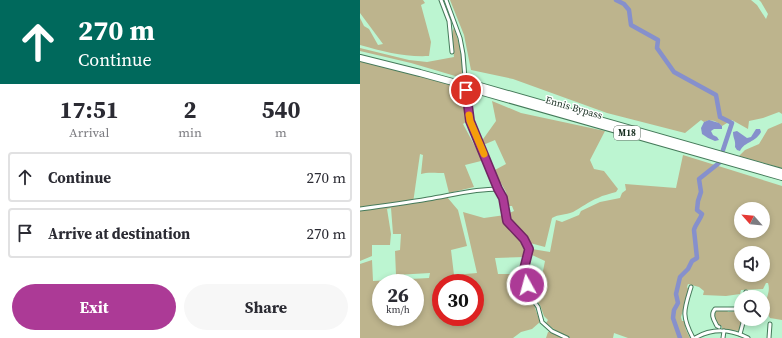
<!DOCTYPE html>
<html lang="en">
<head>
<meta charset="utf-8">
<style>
  body { margin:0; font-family:"Source Serif 4",serif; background:#f7f7f7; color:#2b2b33; height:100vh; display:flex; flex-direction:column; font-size:15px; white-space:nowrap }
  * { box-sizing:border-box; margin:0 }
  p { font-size:13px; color:#7c7c81 }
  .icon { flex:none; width:22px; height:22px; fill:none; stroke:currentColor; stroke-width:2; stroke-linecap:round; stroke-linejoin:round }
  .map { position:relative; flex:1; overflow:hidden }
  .drawer { display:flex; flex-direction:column; background:#fff; width:360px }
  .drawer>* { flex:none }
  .hud { background:#00695c; color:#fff; overflow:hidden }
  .needle { width:26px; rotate:297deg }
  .buttons { position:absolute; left:374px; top:202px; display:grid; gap:8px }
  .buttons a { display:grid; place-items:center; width:36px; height:36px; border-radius:50%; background:#fff; box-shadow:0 2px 6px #0003; font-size:20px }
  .speed { position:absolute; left:12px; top:274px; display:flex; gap:8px; font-size:20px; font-weight:700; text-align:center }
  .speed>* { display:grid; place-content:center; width:52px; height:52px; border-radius:50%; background:#fff; box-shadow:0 2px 6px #0003; line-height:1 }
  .speed small { font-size:10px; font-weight:400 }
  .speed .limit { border:6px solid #d22; background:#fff; color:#111 }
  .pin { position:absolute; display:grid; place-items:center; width:34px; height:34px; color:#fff; margin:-17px; border:2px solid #fff; border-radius:50%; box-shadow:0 1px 4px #0007 }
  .me { position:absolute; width:44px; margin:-22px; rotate:353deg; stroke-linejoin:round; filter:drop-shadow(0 0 3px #0008) }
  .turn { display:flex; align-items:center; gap:14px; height:84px; padding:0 12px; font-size:18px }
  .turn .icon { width:52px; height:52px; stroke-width:2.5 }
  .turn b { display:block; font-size:28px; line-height:34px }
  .eta { display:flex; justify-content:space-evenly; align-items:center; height:68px; text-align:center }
  .eta b { font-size:24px; font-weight:700; line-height:28px }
  .primary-button { display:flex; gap:8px; margin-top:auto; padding:8px 12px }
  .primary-button a { flex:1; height:46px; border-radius:24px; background:#ac3a96; color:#fff; font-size:16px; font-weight:700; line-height:46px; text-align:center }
  .primary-button a+a { background:#f7f7f7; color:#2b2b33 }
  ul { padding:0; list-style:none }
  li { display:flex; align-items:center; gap:12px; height:50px; margin:0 8px 6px; padding:0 4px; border:2px solid #e1e1e2; border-radius:4px }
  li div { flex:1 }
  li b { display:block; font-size:15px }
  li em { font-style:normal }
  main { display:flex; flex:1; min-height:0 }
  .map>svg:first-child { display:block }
  .green { fill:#bdb48d; fill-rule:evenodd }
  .water { fill:#8690cc }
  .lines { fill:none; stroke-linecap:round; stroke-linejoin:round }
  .river { stroke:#8690cc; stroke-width:4.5 }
  .street-casing { stroke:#457a5a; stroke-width:5 }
  .highway-casing { stroke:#457a5a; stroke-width:8 }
  .street { stroke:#fff; stroke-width:3 }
  .highway { stroke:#fff; stroke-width:6 }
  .highway-bridge-casing { stroke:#457a5a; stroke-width:8; stroke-linecap:butt }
  .highway-bridge { stroke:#fff; stroke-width:6 }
  .route-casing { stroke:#702662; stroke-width:10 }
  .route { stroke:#ac3a96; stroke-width:7 }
  .slow { stroke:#f59e0b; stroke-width:7 }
  .labels { text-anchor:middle; stroke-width:3; stroke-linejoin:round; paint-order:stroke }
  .shield { fill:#fff; stroke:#5e6e64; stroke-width:1 }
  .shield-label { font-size:9px; font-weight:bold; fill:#193022 }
  .street-label { font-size:10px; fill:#193022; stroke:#fff }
</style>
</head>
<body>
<main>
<section class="drawer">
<div class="hud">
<div class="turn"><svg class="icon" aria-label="ahead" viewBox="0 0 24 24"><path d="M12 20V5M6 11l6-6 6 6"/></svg><div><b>270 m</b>Continue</div></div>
</div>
<div class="eta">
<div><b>17:51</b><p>Arrival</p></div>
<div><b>2</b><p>min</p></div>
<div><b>540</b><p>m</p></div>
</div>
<ul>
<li><svg class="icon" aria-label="ahead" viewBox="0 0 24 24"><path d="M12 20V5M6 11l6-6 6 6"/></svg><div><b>Continue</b></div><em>270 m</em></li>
<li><svg class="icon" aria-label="arrive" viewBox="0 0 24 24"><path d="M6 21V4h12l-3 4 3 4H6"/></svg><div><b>Arrive at destination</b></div><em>270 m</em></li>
</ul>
<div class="primary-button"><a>Exit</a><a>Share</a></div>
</section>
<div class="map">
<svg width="422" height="338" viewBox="0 0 422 338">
  <rect width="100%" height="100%" fill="#bcf5d1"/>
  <g class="green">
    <path d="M0 0H63L65 3 61 5 71 42 69 56C43 57 25 52 0 45V18L4 26 9 29 18 45 23 44 0 13Z"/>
    <path d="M90 0H391L397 5 406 19 408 14 401 2 399 0H422V114L419 112 403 118 389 121 388 129 372 120 362 126C357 121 351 119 344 122L341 120 325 133 247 113 153 79 111 70 104 35Z"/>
    <path d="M94 27C98 40 106 65 102 78L51 63 0 51V48L49 60 67 62 94 57C93 47 90 37 94 27Z"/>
    <path d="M0 60 61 76 104 89 106 112 108 120 103 124 117 150 119 148 125 160 105 165 114 187 89 193 84 173C77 173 66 172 61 174L63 155 60 154 53 203 87 197 98 210 107 246 91 250 94 275 117 273 103 212 124 218 145 215C146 234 169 236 165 257L135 258 138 274H159L169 299 174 305 180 322 172 329 161 332 153 338H0V264L12 260 13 281 69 278 70 273 36 275 35 251 40 250 41 234H33L31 208 27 209 31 234 30 245H12V256L0 261ZM21 283H55V317H21ZM81 283H115V317H81Z"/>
    <path d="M132 101 161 113 245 131 230 160 234 169 244 171 258 189 256 192C250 194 243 195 238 198 229 201 221 208 213 212 205 215 199 214 192 218L185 247 170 243 165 234 150 220 149 213 154 211 152 206H148L146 192 141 183 138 184 133 171 146 164 135 140 123 145 121 142 136 121Z"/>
    <path d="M422 123V168L379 156 385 150 399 144 408 129Z"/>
    <path d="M323 155 422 186V320L410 318C400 302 412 295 408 283H406L403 289 381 290 380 294 366 296 343 295 344 291 339 287 328 284 327 287 329 290 321 317 322 321H324L326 330 330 338H268L254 333 253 338H186L188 332 195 330 186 323 188 320 184 316 180 305 174 297 170 283 181 281 185 261 172 255V249L190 252 196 220 202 222 219 215 221 211 240 202 260 198 262 193 266 190 265 184 316 188ZM381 209H403V231H381ZM381 253H403V275H381Z"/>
    <path d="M355 310H367L368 312 381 310V319H382L379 331 362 329V326H359L356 321V320L354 314Z"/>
  </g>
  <g class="water">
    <path d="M349 120 359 123 362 126V129H354L351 131 353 135 357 137 359 140 355 141 348 138 342 134 341 128 344 122Z"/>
    <path d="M396 129H400L401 132C395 143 385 141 380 151L377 150 375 147C376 140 373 139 373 132L377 131 387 138 391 137Z"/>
  </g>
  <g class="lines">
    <g class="river">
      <path d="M256 0 264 4 269 10 271 25 298 40 297 48 314 72 356 95 360 117 372 123 363 150"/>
      <path d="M320 338 313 318 314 310 318 303 316 294 320 277 328 269 332 261 337 258 334 230C335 225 340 220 342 214L337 210 338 201 341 192 339 179 359 163"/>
    </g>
    <g class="street-casing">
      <g id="street">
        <path d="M81 0 89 21 92 52"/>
        <path d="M86 0 100 38 103 54 105 78"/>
        <path d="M106 90 110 121 138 189 143 198 147 221 164 239 169 249 163 273 171 297 178 307 182 322 192 331 207 338"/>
        <path d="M0 209C23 206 45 203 68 199 92 195 114 189 138 189"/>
        <path d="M331 287C324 310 321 315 333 338"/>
        <path d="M386 292 387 297"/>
        <path d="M359 327 357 326C354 320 350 315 355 309H381"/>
        <path d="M380 334 384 319"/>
        <path d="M335 338C352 328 371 329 388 338"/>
        <path d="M363 338 364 331"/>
        <path d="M409 338 410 324"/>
      </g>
    </g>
    <g class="highway-casing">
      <g id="highway">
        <path d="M0 58 60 73 100 84"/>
        <path d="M113 84 422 172"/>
        <path d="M112 89 422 177"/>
      </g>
    </g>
    <use href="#street" class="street"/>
    <use href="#highway" class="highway"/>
    <g class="highway-bridge-casing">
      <g id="highway-bridge">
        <path d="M99 80 113 84"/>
        <path d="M101 85 112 89"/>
      </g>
    </g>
    <use href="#highway-bridge" class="highway-bridge"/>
  </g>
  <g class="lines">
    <g class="route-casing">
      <path id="route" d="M106 90 110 121 138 189 143 198 147 221 164 239 169 249 163 273 167 285"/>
    </g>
    <use href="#route" class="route"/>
    <path class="slow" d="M109 115 110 121 124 154"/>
  </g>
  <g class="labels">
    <rect class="shield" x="254" y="126" width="26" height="14" rx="3"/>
    <g class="shield-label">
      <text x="267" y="136">M18</text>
    </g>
    <g class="street-label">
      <text transform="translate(214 107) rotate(16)" y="4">Ennis Bypass</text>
    </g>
  </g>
</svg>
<div class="buttons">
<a><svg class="needle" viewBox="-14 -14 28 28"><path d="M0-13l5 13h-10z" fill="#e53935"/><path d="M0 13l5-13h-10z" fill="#7c7c81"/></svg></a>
<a><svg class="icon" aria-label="sound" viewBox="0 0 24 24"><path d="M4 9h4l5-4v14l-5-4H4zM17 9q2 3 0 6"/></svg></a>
<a><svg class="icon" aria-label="search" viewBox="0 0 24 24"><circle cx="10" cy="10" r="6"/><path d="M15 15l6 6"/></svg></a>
</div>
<div class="speed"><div>26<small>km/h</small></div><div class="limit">30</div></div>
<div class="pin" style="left:106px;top:90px;background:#d93025"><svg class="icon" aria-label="arrive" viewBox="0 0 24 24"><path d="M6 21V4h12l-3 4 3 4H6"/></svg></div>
<svg class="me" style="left:167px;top:285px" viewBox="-20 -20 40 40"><circle r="17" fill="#ac3a96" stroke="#fff" stroke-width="3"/><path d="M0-11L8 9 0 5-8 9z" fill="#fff"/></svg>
</div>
</main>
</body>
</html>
